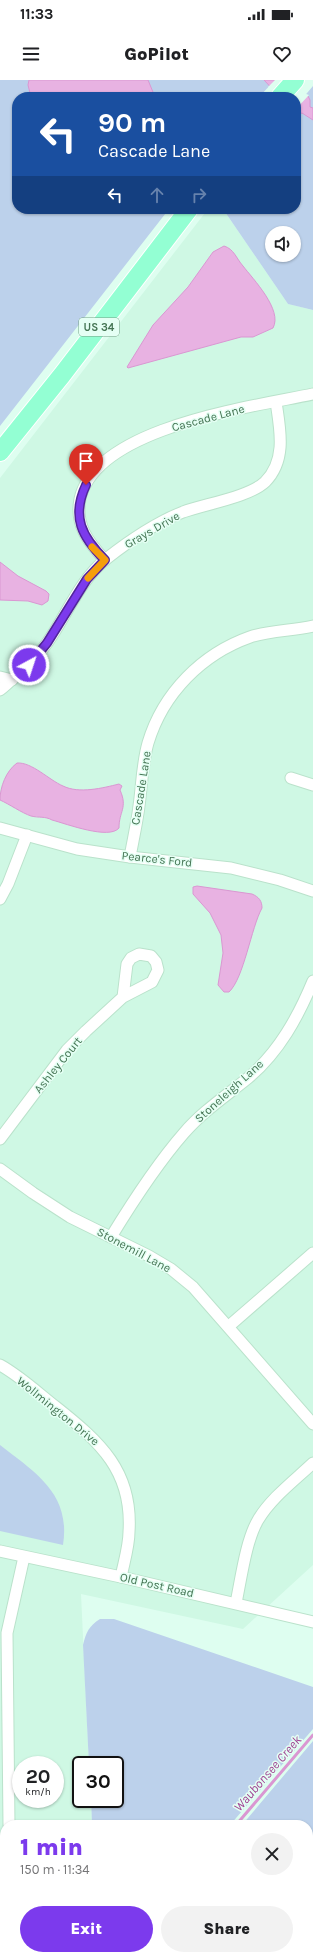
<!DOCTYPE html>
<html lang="en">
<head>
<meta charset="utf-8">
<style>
  body { margin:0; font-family:Karla,sans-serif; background:#f2f2f2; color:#202124; height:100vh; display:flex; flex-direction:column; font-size:15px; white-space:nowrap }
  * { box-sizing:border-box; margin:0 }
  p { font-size:13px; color:#757577 }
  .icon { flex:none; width:22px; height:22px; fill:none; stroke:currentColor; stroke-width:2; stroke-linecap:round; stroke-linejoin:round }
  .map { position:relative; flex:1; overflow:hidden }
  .drawer { position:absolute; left:0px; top:1740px; width:313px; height:140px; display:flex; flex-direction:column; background:#fff; border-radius:16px 16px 0 0; box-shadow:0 1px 3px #0004 }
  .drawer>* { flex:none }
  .top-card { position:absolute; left:12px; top:12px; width:289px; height:122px; border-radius:16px; box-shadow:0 1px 3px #0004; background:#1a4fa0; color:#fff; overflow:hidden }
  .tools { position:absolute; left:265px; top:146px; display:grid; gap:8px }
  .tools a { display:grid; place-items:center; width:36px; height:36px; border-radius:50%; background:#fff; box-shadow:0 1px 3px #0004; font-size:20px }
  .speed { position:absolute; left:12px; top:1676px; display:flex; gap:8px; font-size:20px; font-weight:700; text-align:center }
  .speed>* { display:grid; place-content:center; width:52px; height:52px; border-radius:50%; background:#fff; box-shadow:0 1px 3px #0004; line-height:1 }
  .speed small { font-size:10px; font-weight:400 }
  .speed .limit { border:2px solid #111; border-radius:6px; background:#fff; color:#111 }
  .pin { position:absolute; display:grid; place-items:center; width:34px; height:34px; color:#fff; margin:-41px -17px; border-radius:50% 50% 50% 0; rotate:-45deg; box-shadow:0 0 4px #0007 }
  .pin .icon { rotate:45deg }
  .me { position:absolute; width:44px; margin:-22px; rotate:40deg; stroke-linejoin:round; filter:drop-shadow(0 0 3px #0008) }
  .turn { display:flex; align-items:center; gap:14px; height:84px; padding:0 20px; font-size:18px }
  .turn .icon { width:52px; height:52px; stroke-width:2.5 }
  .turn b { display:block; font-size:28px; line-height:34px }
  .lanes { display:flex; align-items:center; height:38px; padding:0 20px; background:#0003; justify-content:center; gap:20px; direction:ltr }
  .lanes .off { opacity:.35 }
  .round { display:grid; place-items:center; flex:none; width:42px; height:42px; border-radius:21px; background:#f2f2f2 }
  .headline { display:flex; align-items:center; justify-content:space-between; height:68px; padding:0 20px }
  h1 { font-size:24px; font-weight:800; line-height:30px; color:#7c3aed }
  .primary-button { display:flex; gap:8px; margin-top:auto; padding:8px 20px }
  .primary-button a { flex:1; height:46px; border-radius:24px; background:#7c3aed; color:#fff; font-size:16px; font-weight:800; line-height:46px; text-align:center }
  .primary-button a+a { background:#f2f2f2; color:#202124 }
  .status { display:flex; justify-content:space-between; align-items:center; height:28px; padding:0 20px; background:#fff; direction:ltr }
  .status svg { height:11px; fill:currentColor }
  header { display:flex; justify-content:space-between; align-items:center; height:52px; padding:0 20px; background:#fff; font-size:18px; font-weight:800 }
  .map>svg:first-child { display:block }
  .residential { fill:#cff8e4; fill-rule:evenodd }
  .green { fill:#bcd1eb; fill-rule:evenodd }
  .water { fill:#e8b2e2; stroke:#da97d2 }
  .pier { fill:#defef0 }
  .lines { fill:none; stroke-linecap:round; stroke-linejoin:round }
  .stream { stroke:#da97d2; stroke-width:3 }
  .minor-casing { stroke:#bae2cb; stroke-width:13 }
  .primary-casing { stroke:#fff; stroke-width:20 }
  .minor { stroke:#fff; stroke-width:11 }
  .primary { stroke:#93ffd3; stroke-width:18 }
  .route-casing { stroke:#51269a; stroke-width:10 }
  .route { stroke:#7c3aed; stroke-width:7 }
  .slow { stroke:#f59e0b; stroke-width:7 }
  .labels { text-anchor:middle; stroke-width:3; stroke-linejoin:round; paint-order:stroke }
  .shield { fill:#e5fff4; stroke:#759e84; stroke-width:1 }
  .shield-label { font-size:11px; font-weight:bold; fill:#457554 }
  .street-label { font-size:12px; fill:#457554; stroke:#e5fff4 }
  .water-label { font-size:13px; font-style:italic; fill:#a04594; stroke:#e5fff4 }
</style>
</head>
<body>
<div class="status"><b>11:33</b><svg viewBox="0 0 49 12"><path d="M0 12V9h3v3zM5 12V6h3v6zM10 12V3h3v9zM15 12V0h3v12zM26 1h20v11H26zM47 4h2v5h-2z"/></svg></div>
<header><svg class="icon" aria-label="menu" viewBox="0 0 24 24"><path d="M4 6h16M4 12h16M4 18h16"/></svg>GoPilot<svg class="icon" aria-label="heart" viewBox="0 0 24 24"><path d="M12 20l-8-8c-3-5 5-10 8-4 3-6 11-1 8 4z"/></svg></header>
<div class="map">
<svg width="313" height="1880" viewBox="0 0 313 1880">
  <rect width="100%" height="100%" fill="#defef0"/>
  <g class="residential">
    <path d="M208 129H223L288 224 313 230V1485L243 1549 81 1514 89 1685H81V1719H91L92 1745H5V1875H52L48 1880H0V398ZM21 1685H55V1719H21Z"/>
    <path d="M313 1771V1880H220L224 1875H308V1777Z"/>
  </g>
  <g class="green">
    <path d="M0 0H275L259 17H17V129H169L0 346Z"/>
    <path d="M313 6V230L288 224 223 129H296V26ZM272 153H294V175H272Z"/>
    <path d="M0 1365C36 1393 71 1414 63 1465L0 1451Z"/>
    <path d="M100 1539H114L313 1607V1649L230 1745H92L91 1719H115V1685H89L83 1565C86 1552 89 1546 100 1539Z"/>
    <path d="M313 1661V1760L308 1766V1745H242Z"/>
    <path d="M59 1875H119L115 1880H48Z"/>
    <path d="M132 1875H234L232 1880H128Z"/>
  </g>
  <g class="water">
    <path d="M29 0H148L155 17H91L89 15 80 17H31L28 5Z"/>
    <path d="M264 0H279L294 11 308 16 310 20V27L313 28V40L302 33 296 35V17L278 15Z"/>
    <path d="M224 166C234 169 236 178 243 186 253 199 283 230 273 248L253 257H241L128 288 127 287 153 245 188 207 213 172Z"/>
    <path d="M0 482 18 496 46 511 49 514 48 521 42 525 28 521 0 520Z"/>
    <path d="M17 683C32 682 49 700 63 706 79 714 103 708 119 704L122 706 120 710C128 728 119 731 119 748 109 760 67 744 52 740 45 736 39 738 31 736 22 733 9 724 0 720 0 707 6 691 17 683Z"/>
    <path d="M197 806 252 814C259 817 262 821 262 828 251 848 244 898 229 912H224L218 905 223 873 221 855 210 833 193 814V807Z"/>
  </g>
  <path class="pier" d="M275 0H282L295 10 309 15 296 29V17H277L268 7Z"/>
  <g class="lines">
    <g class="stream">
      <path d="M236 1745 313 1655"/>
      <path d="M122 1880 127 1875"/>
    </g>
    <g class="minor-casing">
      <g id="minor">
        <path d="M105 480C88 462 75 445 80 419 96 347 252 327 313 314"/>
        <path d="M0 597 12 600"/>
        <path d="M0 610C17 595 34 581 47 563 67 535 79 501 106 479 129 461 155 443 183 432 205 424 249 417 265 402 287 380 280 349 276 322"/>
        <path d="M291 698 313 705"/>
        <path d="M0 748 77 769 130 777 231 788 280 800 313 811"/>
        <path d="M130 777C133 760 137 743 139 726 142 705 142 684 148 663 163 613 202 574 250 557 271 550 292 551 313 546"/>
        <path d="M0 819 8 804 27 755"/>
        <path d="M0 1059 67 970 86 951 123 917 152 902 158 890 156 882 151 876 139 874 131 878 127 884 123 917"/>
        <path d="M0 1089 33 1113 70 1137 149 1176 171 1189 193 1207 313 1344"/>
        <path d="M111 1157C133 1121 156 1085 184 1053 203 1031 226 1016 248 998 279 972 298 937 313 901"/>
        <path d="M229 1246 313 1173"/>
        <path d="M0 1285C20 1296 38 1313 56 1327 100 1362 133 1391 129 1452 129 1466 124 1482 121 1497"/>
        <path d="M0 1471 121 1497 313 1542"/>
        <path d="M236 1523C241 1499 246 1460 258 1440 271 1418 294 1401 313 1383"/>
        <path d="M9 1745 7 1553 24 1477"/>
        <path d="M0 1794 5 1781"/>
      </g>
    </g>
    <g class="primary-casing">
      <g id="primary">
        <path d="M280 17 295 0"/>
        <path d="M0 372 62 295 189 129"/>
      </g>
    </g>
    <use href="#minor" class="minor"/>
    <use href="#primary" class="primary"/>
  </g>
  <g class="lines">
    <g class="route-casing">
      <path id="route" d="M29 585 47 563 87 499 105 480C82 457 71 437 86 405"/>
    </g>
    <use href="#route" class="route"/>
    <path class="slow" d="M88 498 105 480 92 467"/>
  </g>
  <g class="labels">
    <rect class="shield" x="79" y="238" width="40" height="18" rx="3"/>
    <g class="shield-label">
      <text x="99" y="251">US 34</text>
    </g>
    <g class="street-label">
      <text transform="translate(208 338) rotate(-15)" y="4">Cascade Lane</text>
      <text transform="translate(152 450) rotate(-30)" y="4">Grays Drive</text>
      <text transform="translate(141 708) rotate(-81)" y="4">Cascade Lane</text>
      <text transform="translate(157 779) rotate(6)" y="4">Pearce's Ford</text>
      <text transform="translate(58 985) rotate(-51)" y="4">Ashley Court</text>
      <text transform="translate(229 1011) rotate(-42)" y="4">Stoneleigh Lane</text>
      <text transform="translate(134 1170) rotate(28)" y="4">Stonemill Lane</text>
      <text transform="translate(58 1331) rotate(39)" y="4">Wollmington Drive</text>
      <text transform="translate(157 1505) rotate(13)" y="4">Old Post Road</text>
    </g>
    <g class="water-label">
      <text transform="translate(267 1693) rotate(-49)" y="5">Waubonsee Creek</text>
    </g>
  </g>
</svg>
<div class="tools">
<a><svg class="icon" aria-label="sound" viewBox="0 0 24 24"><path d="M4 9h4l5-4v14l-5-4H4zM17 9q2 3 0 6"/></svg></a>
</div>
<div class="speed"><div>20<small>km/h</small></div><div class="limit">30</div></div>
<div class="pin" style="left:86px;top:405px;background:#d93025"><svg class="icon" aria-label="arrive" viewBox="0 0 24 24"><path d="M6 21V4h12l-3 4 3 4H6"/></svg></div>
<svg class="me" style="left:29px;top:585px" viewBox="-20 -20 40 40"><circle r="17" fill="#7c3aed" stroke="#fff" stroke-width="3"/><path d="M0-11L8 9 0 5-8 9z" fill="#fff"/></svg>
<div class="top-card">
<div class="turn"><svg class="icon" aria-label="left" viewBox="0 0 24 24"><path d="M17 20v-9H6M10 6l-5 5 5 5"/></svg><div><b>90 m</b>Cascade Lane</div></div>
<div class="lanes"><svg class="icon" aria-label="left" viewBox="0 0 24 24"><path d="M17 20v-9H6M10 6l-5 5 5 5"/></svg><svg class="icon off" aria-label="ahead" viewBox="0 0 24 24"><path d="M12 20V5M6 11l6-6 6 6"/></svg><svg class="icon off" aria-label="right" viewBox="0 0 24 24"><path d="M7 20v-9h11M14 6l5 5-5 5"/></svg></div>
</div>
<section class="drawer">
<div class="headline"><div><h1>1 min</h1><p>150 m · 11:34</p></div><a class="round"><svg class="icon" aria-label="close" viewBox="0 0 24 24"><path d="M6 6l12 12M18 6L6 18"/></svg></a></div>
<div class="primary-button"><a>Exit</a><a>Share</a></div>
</section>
</div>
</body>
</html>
